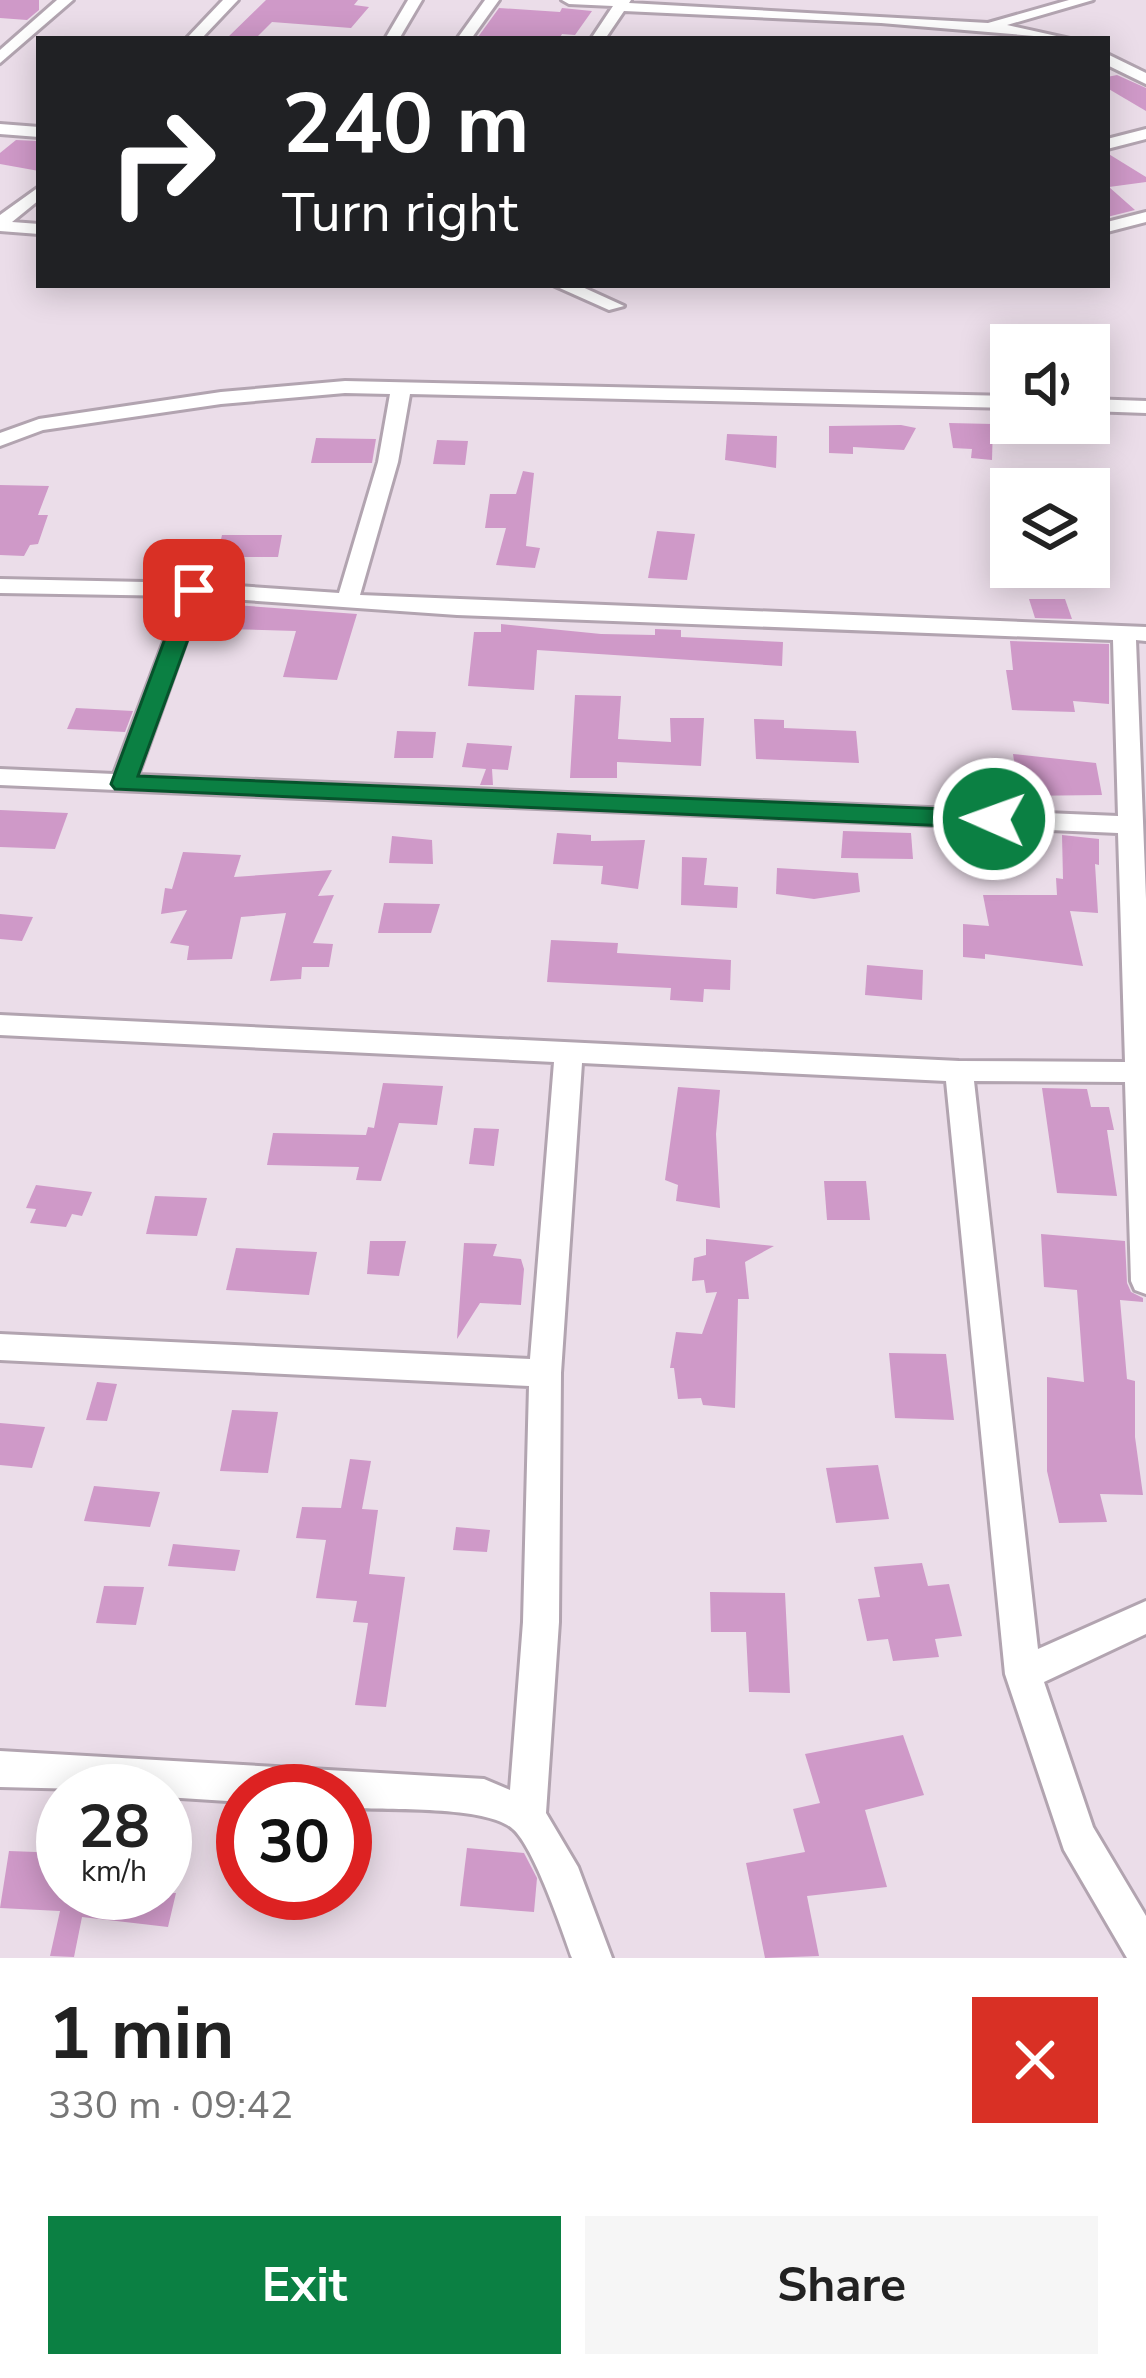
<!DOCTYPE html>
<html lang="en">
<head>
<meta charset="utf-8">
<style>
  body { margin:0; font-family:"Nunito Sans",sans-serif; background:#f6f6f6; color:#222; height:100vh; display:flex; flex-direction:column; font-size:45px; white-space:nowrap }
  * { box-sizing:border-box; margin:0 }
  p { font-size:39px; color:#767676 }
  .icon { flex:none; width:66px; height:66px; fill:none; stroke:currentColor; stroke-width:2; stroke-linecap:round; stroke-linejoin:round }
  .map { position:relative; height:1958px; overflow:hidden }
  .side { display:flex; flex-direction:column; background:#fff; flex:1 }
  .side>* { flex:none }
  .banner { position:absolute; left:36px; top:36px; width:1074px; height:252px; border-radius:0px; box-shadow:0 6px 30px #0003; background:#202124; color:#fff; overflow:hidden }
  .buttons { position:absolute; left:990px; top:324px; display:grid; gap:24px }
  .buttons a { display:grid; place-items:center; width:120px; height:120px; border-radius:0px; background:#fff; box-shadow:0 6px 30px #0003; font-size:60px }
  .speed { position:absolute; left:36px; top:1764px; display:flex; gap:24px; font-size:60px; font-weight:700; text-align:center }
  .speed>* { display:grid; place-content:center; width:156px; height:156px; border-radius:50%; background:#fff; box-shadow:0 6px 30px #0003; line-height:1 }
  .speed small { font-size:30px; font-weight:400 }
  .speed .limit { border:18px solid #d22; background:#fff; color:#111 }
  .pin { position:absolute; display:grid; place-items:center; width:102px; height:102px; color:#fff; margin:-51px; border-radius:24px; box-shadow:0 6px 18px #0006 }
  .me { position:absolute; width:132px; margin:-66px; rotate:272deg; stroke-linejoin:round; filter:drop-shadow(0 0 9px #0008) }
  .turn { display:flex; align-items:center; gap:42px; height:252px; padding:0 48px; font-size:54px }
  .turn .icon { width:156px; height:156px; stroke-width:2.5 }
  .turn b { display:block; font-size:84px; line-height:102px }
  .round { display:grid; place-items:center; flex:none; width:126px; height:126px; border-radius:0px; background:#f6f6f6 }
  .summary { display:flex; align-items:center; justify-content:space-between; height:204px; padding:0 48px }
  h1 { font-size:72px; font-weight:700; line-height:90px }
  .primary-button { display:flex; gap:24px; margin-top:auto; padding:24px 48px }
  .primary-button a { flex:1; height:138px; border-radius:0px; background:#0b8043; color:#fff; font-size:48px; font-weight:700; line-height:138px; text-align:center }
  .primary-button a+a { background:#f6f6f6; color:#222 }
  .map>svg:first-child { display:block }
  .building { fill:#cf99c8 }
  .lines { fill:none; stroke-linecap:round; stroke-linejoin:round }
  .minor-casing { stroke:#b2a4b0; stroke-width:6 }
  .minor { fill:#fff; fill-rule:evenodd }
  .route { fill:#0b8043; stroke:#07532c; stroke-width:3 }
</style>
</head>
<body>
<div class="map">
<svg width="1146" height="1958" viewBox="0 0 1146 1958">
  <rect width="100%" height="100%" fill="#ebdde9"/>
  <g class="building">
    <path d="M0 0H39V10L27 20 0 18Z"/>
    <path d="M266 0H358L354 5 369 7 351 28 272 22 255 39H226Z"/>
    <path d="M499 8 560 12 562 8 592 11 575 35 562 34 559 39 478 37Z"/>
    <path d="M1117 75 1146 88V111L1107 88V77Z"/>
    <path d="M16 140 39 141V171L0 164V153Z"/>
    <path d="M1107 153 1146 177V182L1109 187 1135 210 1107 217Z"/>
    <path d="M949 423 993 424 992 460 971 458 972 449 953 448Z"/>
    <path d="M901 425 916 428 904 450 853 447V454L829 453V426Z"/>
    <path d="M727 434 777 436 776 468 725 460Z"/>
    <path d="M316 438 376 439 372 463H311Z"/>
    <path d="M437 440 468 441 465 465 433 464Z"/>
    <path d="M523 471 534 473 526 546 540 548 535 568 496 565 506 528H485L490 494H516Z"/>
    <path d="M0 485 49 486 38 515H48L38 544 30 545 24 556 0 555Z"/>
    <path d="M657 531 695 534 687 580 648 578Z"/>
    <path d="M222 535H282L278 557H217Z"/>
    <path d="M1029 599H1065L1072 619 1035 618Z"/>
    <path d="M234 605 357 614 337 680 283 677 296 631 228 629Z"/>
    <path d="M501 624 601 634 655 635V629L681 630V637L783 642 782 666 537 650 534 690 468 686 474 632H501Z"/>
    <path d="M1010 641 1109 644V704L1073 701 1075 712 1012 710 1006 670H1013Z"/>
    <path d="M575 695 621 696 618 739 671 742 670 718H704L701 766 617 762V778H570Z"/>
    <path d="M76 708 133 711 125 732 67 729Z"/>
    <path d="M754 719 784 720V728L856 731 859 763 756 759Z"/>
    <path d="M397 731 436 732 433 758H394Z"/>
    <path d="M467 743 512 746 508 770 492 769 493 785H480L486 769 462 767Z"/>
    <path d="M1013 754 1096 763 1102 795 1019 796Z"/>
    <path d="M0 810 68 813 55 849 0 847Z"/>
    <path d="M843 831 911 833 913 859 841 858Z"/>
    <path d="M557 833 591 835V841L645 840 638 889 601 884 603 866 553 864Z"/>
    <path d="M1062 835 1099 839V865L1095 864 1098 913 1070 911 1083 966 985 954V959L963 957V924L989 926 983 895H1057L1056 878 1063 879Z"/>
    <path d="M392 836 432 840 433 864 389 863Z"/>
    <path d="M183 852 241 855 234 877 332 870 318 896 334 895 313 943 333 944 329 967H302L301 979 270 981 286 913 241 917 232 959 187 960 189 946 170 943 187 910 161 914 165 888 172 889Z"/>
    <path d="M682 857 707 858 704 885 738 887 737 908 681 905Z"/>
    <path d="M777 868 858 873 860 892 814 899 776 894Z"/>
    <path d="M384 903 440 904 431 933H378Z"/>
    <path d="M0 914 33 917 22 941 0 939Z"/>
    <path d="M551 940 618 943 617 953 731 960 730 990 704 989 703 1002 670 1000 671 988 547 982Z"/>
    <path d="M867 965 923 970 922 1000 865 995Z"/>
    <path d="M383 1083 443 1086 437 1125 399 1123 381 1181 356 1180 359 1167 267 1165 273 1133 366 1135 368 1127 374 1128Z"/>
    <path d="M678 1087 720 1090 716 1134 720 1208 676 1201 678 1185 665 1180Z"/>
    <path d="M1042 1088 1087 1089 1091 1107H1109L1114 1130H1107L1117 1196 1057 1193Z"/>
    <path d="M474 1128 499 1129 494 1166 469 1164Z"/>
    <path d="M824 1181H866L870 1220H827Z"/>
    <path d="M36 1185 92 1192 82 1216 72 1214 66 1227 30 1223 36 1209 26 1208Z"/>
    <path d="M155 1196 207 1198 197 1236 146 1234Z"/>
    <path d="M1041 1234 1125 1241 1127 1283 1131 1292 1143 1298V1302L1120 1300 1127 1379 1135 1381V1437L1143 1495 1100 1494 1107 1522 1059 1523 1047 1471V1377L1084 1382 1077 1290 1044 1287Z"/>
    <path d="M706 1239 774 1246 745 1262 749 1299H738L735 1408 703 1405 701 1398 678 1399 674 1368H670L676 1332 702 1334 717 1292 706 1293 704 1280 692 1281 694 1258 706 1255Z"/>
    <path d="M370 1241H406L399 1276 367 1274Z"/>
    <path d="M464 1243 497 1244 493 1256 521 1259 524 1269 521 1305 480 1303 457 1339Z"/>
    <path d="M236 1248 317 1252 309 1295 226 1290Z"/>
    <path d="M889 1353 946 1354 954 1420 895 1418Z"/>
    <path d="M97 1382 117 1384 107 1421 86 1420Z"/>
    <path d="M232 1410 278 1412 268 1473 220 1471Z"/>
    <path d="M0 1423 45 1427 32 1468 0 1465Z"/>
    <path d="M350 1459 371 1461 362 1509 378 1510 369 1574 405 1577 386 1707 355 1705 368 1623 353 1622 357 1601 316 1598 326 1540 296 1538 302 1507 341 1508Z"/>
    <path d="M878 1465 889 1519 836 1523 826 1468Z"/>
    <path d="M94 1486 160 1492 150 1527 84 1521Z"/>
    <path d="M456 1527 490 1530 487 1552 453 1550Z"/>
    <path d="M173 1544 240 1550 235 1571 168 1566Z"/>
    <path d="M922 1563 928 1586 949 1584 962 1636 935 1639 939 1657 893 1661 888 1639 867 1641 858 1599 880 1597 874 1567Z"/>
    <path d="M104 1586 144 1587 136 1625 96 1623Z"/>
    <path d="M710 1592 785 1593 790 1693 749 1692 746 1632H711Z"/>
    <path d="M903 1735 924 1795 865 1810 887 1887 807 1896 819 1956 765 1958 746 1863 805 1852 793 1809 820 1803 805 1754Z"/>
    <path d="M467 1848 524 1853 537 1878 534 1912 460 1906Z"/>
    <path d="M9 1851 63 1853V1895L176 1893 168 1927 82 1917 74 1957 50 1956 60 1911 0 1908Z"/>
  </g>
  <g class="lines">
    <g class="minor-casing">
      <g id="minor">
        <path d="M57 0H73L0 63V50Z"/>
        <path d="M223 0H238L201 39H186Z"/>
        <path d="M408 0H422L399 39H385Z"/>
        <path d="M485 0H499L471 39H457Z"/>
        <path d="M562 0H631L629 3 988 23 1069 0H1093L1007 25 1070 39 881 23 624 11 605 39H591L613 6 569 4Z"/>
        <path d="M1107 54 1146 73V84L1107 65Z"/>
        <path d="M0 124 39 127V137L0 134Z"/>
        <path d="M1146 129V139L1107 149V139Z"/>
        <path d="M39 187V200L12 222 39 224V234L0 231V215Z"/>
        <path d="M1146 212V222L1107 232V222Z"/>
        <path d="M553 285H578L624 306 609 310Z"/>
        <path d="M345 381 1011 396V408L410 394 398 462 360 595 1146 627V641L1136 640 1146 899V1294L1135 1290 1131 1281 1125 1082 974 1081 1038 1649 1146 1601V1634L1044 1682 1093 1827 1146 1916V1958H1127L1064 1850 1005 1674 946 1081 582 1063 561 1373 559 1622 546 1813 578 1867 612 1958H572C562 1930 534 1847 513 1829 486 1805 383 1810 345 1808V1791H243V1802L165 1797V1791L0 1787V1751L484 1779 510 1790 523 1622 529 1386 0 1360V1334L530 1359 554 1062 0 1035V1015L959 1061 1125 1062 1118 833 0 785V769L114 774 181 596 0 593V579L194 583 339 593 378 462 390 394 345 393 221 404 43 430 0 446V433L39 419 221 392ZM202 597 457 615 1113 640 1118 816 138 775Z"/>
        <path d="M1089 399 1146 401V413L1089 411Z"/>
      </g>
    </g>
    <use href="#minor" class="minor"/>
  </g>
  <path class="route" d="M194 584 206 590 138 776 994 811 1006 819 994 828 115 789 111 784 183 590Z"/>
</svg>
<div class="buttons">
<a><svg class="icon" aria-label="sound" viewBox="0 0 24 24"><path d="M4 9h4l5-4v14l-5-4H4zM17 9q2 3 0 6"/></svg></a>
<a><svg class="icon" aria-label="layers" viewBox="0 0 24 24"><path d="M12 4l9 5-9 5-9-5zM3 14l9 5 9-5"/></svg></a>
</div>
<div class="speed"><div>28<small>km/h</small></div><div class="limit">30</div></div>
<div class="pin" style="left:194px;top:590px;background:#d93025"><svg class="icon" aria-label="arrive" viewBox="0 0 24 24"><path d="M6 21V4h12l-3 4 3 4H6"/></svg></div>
<svg class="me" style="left:994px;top:819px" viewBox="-20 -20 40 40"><circle r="17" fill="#0b8043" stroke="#fff" stroke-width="3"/><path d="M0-11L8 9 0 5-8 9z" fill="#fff"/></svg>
<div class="banner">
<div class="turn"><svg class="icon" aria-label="right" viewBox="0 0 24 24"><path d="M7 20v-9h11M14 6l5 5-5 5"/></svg><div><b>240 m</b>Turn right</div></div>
</div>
</div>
<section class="side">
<div class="summary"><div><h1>1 min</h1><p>330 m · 09:42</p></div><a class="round" style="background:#d93025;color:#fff"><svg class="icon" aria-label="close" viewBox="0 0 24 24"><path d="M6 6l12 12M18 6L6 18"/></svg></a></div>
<div class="primary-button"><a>Exit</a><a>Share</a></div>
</section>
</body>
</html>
